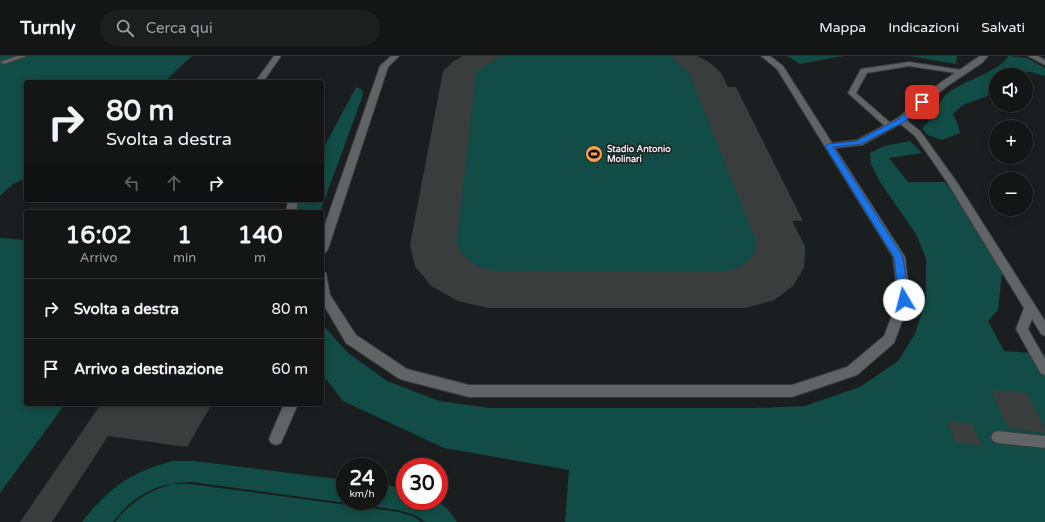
<!DOCTYPE html>
<html lang="it">
<head>
<meta charset="utf-8">
<style>
  body { margin:0; font-family:"Varela Round",sans-serif; background:#1d1f1f; color:#f1f3f6; height:100vh; display:flex; flex-direction:column; font-size:15px; white-space:nowrap }
  * { box-sizing:border-box; margin:0 }
  p { font-size:13px; color:#9d9fa1 }
  .icon { flex:none; width:22px; height:22px; fill:none; stroke:currentColor; stroke-width:2; stroke-linecap:round; stroke-linejoin:round }
  .map { position:relative; flex:1; overflow:hidden }
  .side { position:absolute; left:24px; top:154px; width:300px; height:196px; display:flex; flex-direction:column; background:#141616; border-radius:4px; box-shadow:0 2px 10px #0003,0 0 0 1px #333535 }
  .side>* { flex:none }
  .banner { position:absolute; left:24px; top:24px; width:300px; height:122px; border-radius:4px; box-shadow:0 2px 10px #0003,0 0 0 1px #333535; background:#141616; color:#f1f3f6; overflow:hidden }
  .buttons { position:absolute; left:989px; top:12px; display:grid; gap:8px }
  .buttons a { display:grid; place-items:center; width:44px; height:44px; border-radius:50%; background:#141616; box-shadow:0 2px 10px #0003,0 0 0 1px #333535; font-size:20px }
  .speed { position:absolute; left:336px; top:402px; display:flex; gap:8px; font-size:20px; font-weight:700; text-align:center }
  .speed>* { display:grid; place-content:center; width:52px; height:52px; border-radius:50%; background:#141616; box-shadow:0 2px 10px #0003,0 0 0 1px #333535; line-height:1 }
  .speed small { font-size:10px; font-weight:400 }
  .speed .limit { border:6px solid #d22; background:#fff; color:#111 }
  .pin { position:absolute; display:grid; place-items:center; width:34px; height:34px; color:#fff; margin:-17px; border-radius:8px; box-shadow:0 2px 6px #0006 }
  .me { position:absolute; width:44px; margin:-22px; rotate:352deg; stroke-linejoin:round; filter:drop-shadow(0 0 3px #0008) }
  .turn { display:flex; align-items:center; gap:14px; height:84px; padding:0 16px; font-size:18px }
  .turn .icon { width:52px; height:52px; stroke-width:2.5 }
  .turn b { display:block; font-size:28px; line-height:34px }
  .lanes { display:flex; align-items:center; height:38px; padding:0 16px; background:#0003; justify-content:center; gap:20px; direction:ltr }
  .lanes .off { opacity:.35 }
  .eta { display:flex; justify-content:space-evenly; align-items:center; height:68px; text-align:center }
  .eta b { font-size:24px; font-weight:700; line-height:28px }
  ul { padding:0; list-style:none }
  li { display:flex; align-items:center; gap:12px; height:60px; padding:0 16px; border-top:1px solid #333535 }
  li div { flex:1 }
  li b { display:block; font-size:15px }
  li em { font-style:normal }
  header { display:flex; align-items:center; gap:24px; box-sizing:border-box; height:56px; padding:0 20px; background:#141616; border-bottom:1px solid #333535 }
  header strong { font-size:19px }
  nav { display:flex; gap:22px; margin-inline-start:auto; font-size:14px }
  .search { width:280px; height:36px; background:#1d1f1f; display:flex; align-items:center; gap:10px; box-sizing:border-box; padding:0 14px; border-radius:22px; color:#9d9fa1; font-size:15px }
  .map>svg:first-child { display:block }
  .green { fill:#124c46 }
  .building { fill:#393d3c }
  .lines { fill:none; stroke-linecap:round; stroke-linejoin:round }
  .service-casing { stroke:#393b3b; stroke-width:2 }
  .minor-casing { stroke:#393b3b; stroke-width:2 }
  .service { fill:#606464; fill-rule:evenodd }
  .minor { fill:#606464; fill-rule:evenodd }
  .route { fill:#1a73e8; stroke:#114b97 }
  .labels { text-anchor:middle; stroke-width:3; stroke-linejoin:round; paint-order:stroke }
  .far-poi-label { font-size:9px; font-weight:bold; fill:#eceeee; stroke:#1b1e1e; text-anchor:start }
</style>
</head>
<body>
<header>
<strong>Turnly</strong>
<div class="search"><svg class="icon" aria-label="search" viewBox="0 0 24 24"><circle cx="10" cy="10" r="6"/><path d="M15 15l6 6"/></svg>Cerca qui</div>
<nav><a>Mappa</a><a>Indicazioni</a><a>Salvati</a></nav>
</header>
<div class="map">
<svg width="1045" height="466" viewBox="0 0 1045 466">
  <rect width="100%" height="100%" fill="#1b1e1e"/>
  <g class="green">
    <path d="M0 0H192L164 26H26V122L13 128 0 140Z"/>
    <path d="M463 0H697L710 7 721 17 805 191 804 211 793 230 774 244 745 252H489L458 245 443 15 453 6Z"/>
    <path d="M787 0H843L800 8Z"/>
    <path d="M909 0H957L956 8Z"/>
    <path d="M1009 0 1027 2 1045 12V20L1030 16 996 19 993 35 985 41 963 49 953 58 958 69 960 77 942 84 927 79 922 72C925 69 929 66 931 63 937 56 940 42 948 37 967 23 994 18 1009 0Z"/>
    <path d="M356 31 362 34 363 39 320 156H297L299 144H322V95Z"/>
    <path d="M910 85 922 97 889 102 908 126H945L1003 208 998 254 988 265 1004 295 1045 298V466H565L569 414 444 392 343 345 322 318V268L347 296 387 325 439 345 490 352H754L805 350 860 331 898 305 915 278 926 244V202L916 178 880 126 871 108 870 97 884 90Z"/>
    <path d="M0 182 26 184V348H65L0 437Z"/>
    <path d="M172 405H195L345 424V445H379V428L405 432V445C435 445 439 439 457 466H425L417 460 399 454 192 426C156 427 135 438 113 466H82C109 432 129 417 172 405Z"/>
    <path d="M172 428H190L399 456 415 461 421 466H115C130 446 149 435 172 428Z"/>
  </g>
  <g class="building">
    <path d="M463 0H502L476 16 457 184 460 195 469 205 482 212 498 215 724 216 738 212 749 205 755 196 756 185 690 19 670 0H697L710 7 721 17 728 31H736L803 165H792L805 191 804 211 793 230 774 244 745 252H489L458 245 431 230 415 210 410 189 443 15 453 6Z"/>
    <path d="M991 334 1027 337 1045 373V377L1008 372Z"/>
    <path d="M101 348 140 351 141 348H212L187 391 108 380 52 466H20Z"/>
    <path d="M947 365 973 368 982 390 956 387Z"/>
  </g>
  <g class="lines">
    <g class="service-casing">
      <g id="service">
        <path d="M17 0H27L4 8 0 6Z"/>
        <path d="M274 0H281L263 26H255Z"/>
        <path d="M909 6 962 14 966 16 962 18 909 10 867 17 856 37 894 70 893 72H887L848 37 861 13Z"/>
        <path d="M898 62H904L921 76 956 125 1045 265V280L1041 278 1032 263 1028 273 1045 303V319L1041 318 1016 273 1024 252 947 126 915 80 898 66Z"/>
        <path d="M288 144H298L296 156H286Z"/>
        <path d="M284 348H298L281 387 276 389 271 387 269 383Z"/>
        <path d="M998 375 1045 380V392L998 387 993 385 991 381 993 377Z"/>
      </g>
    </g>
    <g class="minor-casing">
      <g id="minor">
        <path d="M391 0H399L388 11 328 193 326 196 322 197V177L380 10Z"/>
        <path d="M761 0H770L783 10 832 87 857 84 898 62 940 27 980 0H988L982 7 946 31 904 66 862 89 835 92 905 201 910 244 894 287 857 319 792 341H469L403 324 398 322 346 287 322 246V216L326 217 330 239 356 279 407 313 469 329H792L847 311 884 280 898 244 893 201 777 13Z"/>
        <path d="M1028 0H1038L1045 4V9Z"/>
      </g>
    </g>
    <use href="#service" class="service"/>
    <use href="#minor" class="minor"/>
  </g>
  <path class="route" d="M922 44 925 46 924 48 904 66 861 88 833 91 903 201 909 244 904 247 899 244 894 201 825 90 828 88 857 85 899 63Z"/>
  <defs>
    <g id="stadium-disc" transform="scale(0.9)"><circle r="9.5" fill="#fc9e52" stroke="#1b1e1e"/><path d="M0-5a6.5 5 0 1 0 0 10a6.5 5 0 1 0 0-10ZM-3.5-1.8h7v3.6h-7Z" fill="#111"/></g>
  </defs>
  <g fill-rule="evenodd">
    <use href="#stadium-disc" x="594" y="98"/>
  </g>
  <g class="labels">
    <g class="far-poi-label">
      <text x="607" y="96">Stadio Antonio<tspan x="607" dy="10">Molinari</tspan></text>
    </g>
  </g>
</svg>
<div class="buttons">
<a><svg class="icon" aria-label="sound" viewBox="0 0 24 24"><path d="M4 9h4l5-4v14l-5-4H4zM17 9q2 3 0 6"/></svg></a>
<a>+</a>
<a>−</a>
</div>
<div class="speed"><div>24<small>km/h</small></div><div class="limit">30</div></div>
<div class="pin" style="left:922px;top:46px;background:#d93025"><svg class="icon" aria-label="arrive" viewBox="0 0 24 24"><path d="M6 21V4h12l-3 4 3 4H6"/></svg></div>
<svg class="me" style="left:904px;top:244px" viewBox="-20 -20 40 40"><circle r="19" fill="#fff"/><path d="M0-13L10 11 0 6-10 11z" fill="#1a73e8"/></svg>
<div class="banner">
<div class="turn"><svg class="icon" aria-label="right" viewBox="0 0 24 24"><path d="M7 20v-9h11M14 6l5 5-5 5"/></svg><div><b>80 m</b>Svolta a destra</div></div>
<div class="lanes"><svg class="icon off" aria-label="left" viewBox="0 0 24 24"><path d="M17 20v-9H6M10 6l-5 5 5 5"/></svg><svg class="icon off" aria-label="ahead" viewBox="0 0 24 24"><path d="M12 20V5M6 11l6-6 6 6"/></svg><svg class="icon" aria-label="right" viewBox="0 0 24 24"><path d="M7 20v-9h11M14 6l5 5-5 5"/></svg></div>
</div>
<section class="side">
<div class="eta">
<div><b>16:02</b><p>Arrivo</p></div>
<div><b>1</b><p>min</p></div>
<div><b>140</b><p>m</p></div>
</div>
<ul>
<li><svg class="icon" aria-label="right" viewBox="0 0 24 24"><path d="M7 20v-9h11M14 6l5 5-5 5"/></svg><div><b>Svolta a destra</b></div><em>80 m</em></li>
<li><svg class="icon" aria-label="arrive" viewBox="0 0 24 24"><path d="M6 21V4h12l-3 4 3 4H6"/></svg><div><b>Arrivo a destinazione</b></div><em>60 m</em></li>
</ul>
</section>
</div>
</body>
</html>
